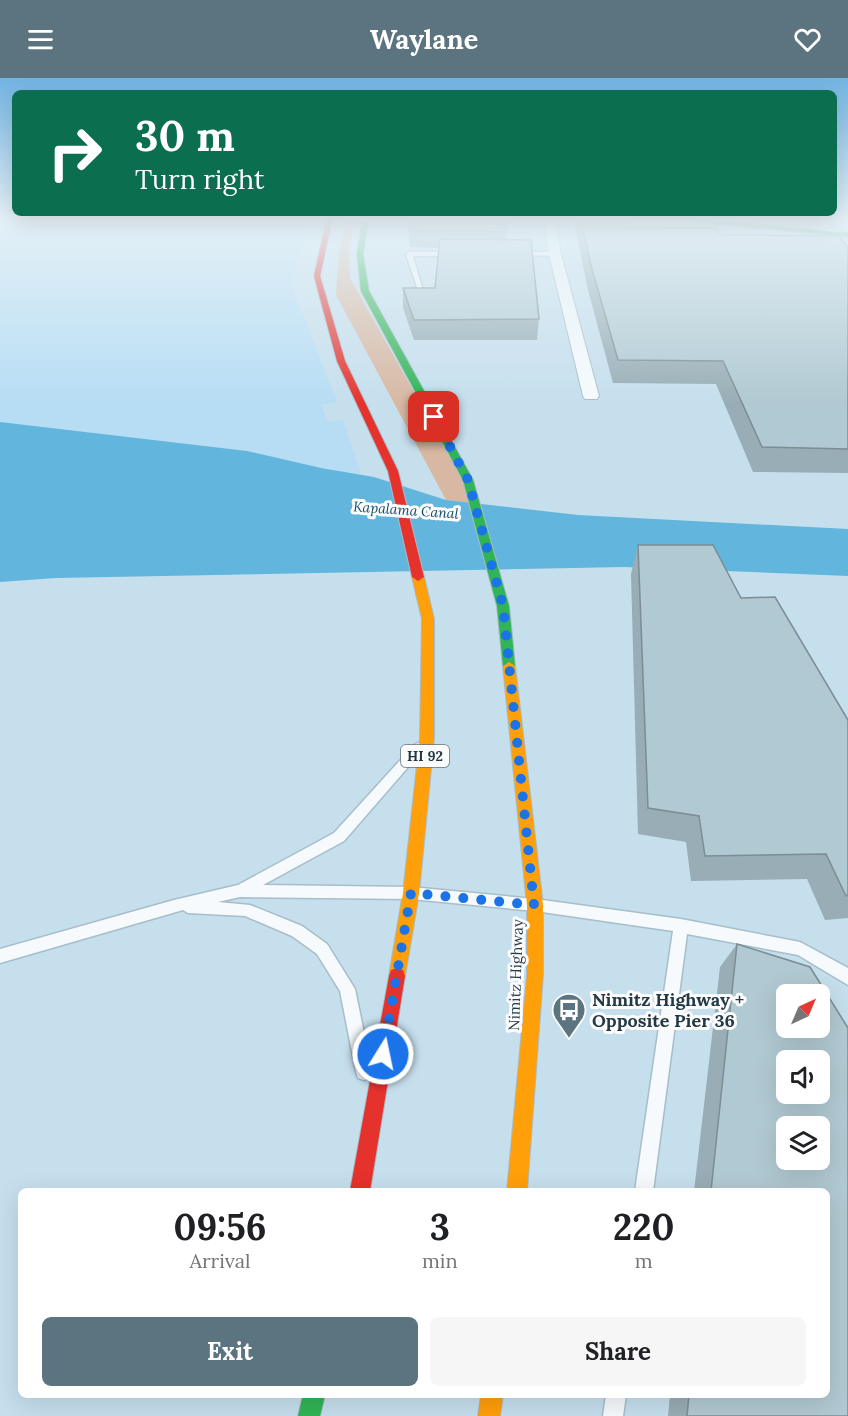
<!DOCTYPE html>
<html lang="en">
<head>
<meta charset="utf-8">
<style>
  body { margin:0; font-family:Lora,serif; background:#f6f6f6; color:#202124; height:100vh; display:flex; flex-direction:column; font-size:22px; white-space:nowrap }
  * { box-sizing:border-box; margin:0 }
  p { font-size:20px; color:#757577 }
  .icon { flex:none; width:33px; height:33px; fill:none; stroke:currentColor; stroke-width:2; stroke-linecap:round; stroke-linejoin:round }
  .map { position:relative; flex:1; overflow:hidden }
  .sheet { position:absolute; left:18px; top:1110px; width:812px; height:210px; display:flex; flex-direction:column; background:#fff; border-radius:9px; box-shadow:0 6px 24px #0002 }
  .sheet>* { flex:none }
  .hud { position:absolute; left:12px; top:12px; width:825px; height:126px; border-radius:9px; box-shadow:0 6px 24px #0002; background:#0b6e4f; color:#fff; overflow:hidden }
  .needle { width:39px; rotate:44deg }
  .controls { position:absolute; left:776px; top:906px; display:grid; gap:12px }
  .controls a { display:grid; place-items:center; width:54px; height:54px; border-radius:9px; background:#fff; box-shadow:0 6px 24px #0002; font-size:30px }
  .pin { position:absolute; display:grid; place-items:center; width:51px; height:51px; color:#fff; margin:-26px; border-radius:12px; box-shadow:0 3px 9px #0006 }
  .me { position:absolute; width:66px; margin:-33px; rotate:10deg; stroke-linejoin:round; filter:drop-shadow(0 0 4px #0008) }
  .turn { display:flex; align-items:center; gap:21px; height:126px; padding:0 24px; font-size:27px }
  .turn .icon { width:78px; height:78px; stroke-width:2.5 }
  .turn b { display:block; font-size:42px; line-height:51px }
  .eta { display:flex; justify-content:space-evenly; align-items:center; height:102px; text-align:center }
  .eta b { font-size:36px; font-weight:700; line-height:42px }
  .primary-button { display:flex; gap:12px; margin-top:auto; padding:12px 24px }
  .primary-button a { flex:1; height:69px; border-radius:9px; background:#5c7480; color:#fff; font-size:24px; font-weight:700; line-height:69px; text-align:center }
  .primary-button a+a { background:#f6f6f6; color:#202124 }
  header { display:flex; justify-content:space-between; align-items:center; height:78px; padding:0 24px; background:#5c7480; color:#fff; font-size:27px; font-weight:700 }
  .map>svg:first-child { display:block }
  .built { fill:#b6ddf4 }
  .green { fill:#d8b8a3 }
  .water { fill:#62b5dc }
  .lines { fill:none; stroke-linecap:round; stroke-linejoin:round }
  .lane-casing { stroke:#a7bdca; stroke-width:3 }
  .street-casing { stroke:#a7bdca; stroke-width:2 }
  .fast-casing { stroke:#a7bdca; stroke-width:2 }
  .slow-casing { stroke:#a7bdca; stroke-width:2 }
  .jam-casing { stroke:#a7bdca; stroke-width:2 }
  .lane { fill:#f6fafc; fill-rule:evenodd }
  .street { fill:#f6fafc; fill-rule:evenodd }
  .fast { fill:#30b455; fill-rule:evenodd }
  .slow { fill:#ff9f0a; fill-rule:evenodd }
  .jam { fill:#e5322d; fill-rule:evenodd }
  .wall { fill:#98adb5; fill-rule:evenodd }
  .building { fill:#b1c9d2; stroke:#7c8d93; stroke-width:1.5; fill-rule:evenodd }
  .route { stroke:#1a73e8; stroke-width:10; stroke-dasharray:0 18 }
  .labels { text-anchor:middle; stroke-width:6; stroke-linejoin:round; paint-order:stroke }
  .far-water-label { font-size:14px; font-style:italic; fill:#114b66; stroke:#fcfcfc }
  .shield { fill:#fcfcfc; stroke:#64747d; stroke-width:1.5 }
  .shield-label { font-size:14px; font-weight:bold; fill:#233a46 }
  .street-label { font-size:15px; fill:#233a46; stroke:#fcfcfc }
  .near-poi-label { font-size:18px; font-weight:bold; fill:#233a46; stroke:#fcfcfc; text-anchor:start }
</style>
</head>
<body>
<header><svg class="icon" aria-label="menu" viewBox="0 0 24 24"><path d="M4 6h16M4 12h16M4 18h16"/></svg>Waylane<svg class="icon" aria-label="heart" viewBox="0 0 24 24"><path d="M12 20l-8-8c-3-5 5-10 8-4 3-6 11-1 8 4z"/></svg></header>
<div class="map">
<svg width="848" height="1338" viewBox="0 0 848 1338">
  <rect width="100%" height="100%" fill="#c6dfed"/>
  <path class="built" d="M0 139H310V146L291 206 337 324 322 327 327 344 343 342 361 396 321 390 247 373 0 344Z"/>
  <path class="green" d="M348 139H356L349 172 350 200 477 426 446 422 336 217 339 173Z"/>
  <path class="water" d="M0 344 247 373 321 390 374 399 446 422 578 437 848 451V498L625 489 56 500 0 504Z"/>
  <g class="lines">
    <g class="lane-casing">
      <g id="lane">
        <path d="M409 174H455L458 176 455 178H413L426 223 421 222 406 176Z"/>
        <path d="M517 174H555L558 176 555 178 515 177Z"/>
        <path d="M418 665 422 667 424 670 422 673 344 763 263 807 411 809 535 821 681 841 800 864 848 890V907L798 877 687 856 653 1113H635L673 853 535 833 411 821 240 819 218 824 250 827 302 848 327 866 355 911 372 994 370 1000 364 1002 358 1000 356 994 340 913 317 876 292 858 245 838 188 835 183 832 0 885V871L174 822 238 807 334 755 414 667Z"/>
        <path d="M606 1317H626L623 1338H603Z"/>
      </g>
    </g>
    <g class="street-casing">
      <g id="street">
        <path d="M543 139H555L561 176 599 318 597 321H585L583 318 549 176Z"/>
        <path d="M810 139H823L848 165V176L844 175Z"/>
      </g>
    </g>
    <g class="fast-casing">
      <g id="fast">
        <path d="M363 139H369L363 176 369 213 473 402 509 528 515 588 513 591 509 592 503 588 497 528 463 402 361 213 357 176Z"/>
        <path d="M649 139H674L848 155V159Z"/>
        <path d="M303 1317H325L320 1338H298Z"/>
      </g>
    </g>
    <g class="slow-casing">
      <g id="slow">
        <path d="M418 495 424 499 434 541V660L419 815 405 898 403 904 397 906 391 904 389 898 403 815 420 660 422 541 412 499Z"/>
        <path d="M509 584 515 588 543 827V897L527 1113H507L527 897V827L503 588Z"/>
        <path d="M481 1317H503L500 1338H478Z"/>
      </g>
    </g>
    <g class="jam-casing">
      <g id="jam">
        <path d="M327 139H333L320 198 345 283 398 393 424 499 418 503 412 499 388 393 337 283 314 198Z"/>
        <path d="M397 890 403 892 405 898 370 1113H350L389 898 391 892Z"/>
      </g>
    </g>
    <use href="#lane" class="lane"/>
    <use href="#street" class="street"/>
    <use href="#fast" class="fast"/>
    <use href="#slow" class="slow"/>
    <use href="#jam" class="jam"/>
  </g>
  <g class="wall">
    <path d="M409 139H506V161L539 241 537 262H414L403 230V210H435L439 170 409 169V152L410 144Z"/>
    <path d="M573 139H622L626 149 848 169V395L753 394 716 306 613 305 588 212Z"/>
    <path d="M638 467 741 520 848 642V840L825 842 807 801 691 803 686 764 638 756 631 496Z"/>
    <path d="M737 866 810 889 848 950V1338H668L670 1317H826V1113H694L720 889ZM786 916H819V950H786ZM786 982H819V1016H786ZM786 1048H819V1082H786Z"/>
  </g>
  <g class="building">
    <path d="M411 139H506V154L409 152Z"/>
    <path d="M580 139H622L626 149 716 150 721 157 839 158 848 169V371L762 369 723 283 618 282 592 191Z"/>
    <path d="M440 161 531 162 539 241 414 242 403 210H435Z"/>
    <path d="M638 467H713L741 520 775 519 848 642V817L846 818 826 776 705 778 699 738 648 730Z"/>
    <path d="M737 866 810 889 848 950V1338H687L689 1317H826V1113H711ZM786 916H819V950H786ZM786 982H819V1016H786ZM786 1048H819V1082H786Z"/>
  </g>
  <linearGradient id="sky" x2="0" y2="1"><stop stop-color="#72b4e3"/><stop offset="0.43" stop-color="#e5f1f7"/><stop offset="1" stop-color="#e5f1f7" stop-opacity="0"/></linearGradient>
  <rect width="848" height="326" fill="url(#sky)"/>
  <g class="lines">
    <path class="route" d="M383 976 411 815 534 827 503 528 468 402 434 339"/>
  </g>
  <defs>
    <g id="bus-pin" transform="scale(1.725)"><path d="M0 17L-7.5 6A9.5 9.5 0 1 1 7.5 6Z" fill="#5c7480" stroke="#fcfcfc"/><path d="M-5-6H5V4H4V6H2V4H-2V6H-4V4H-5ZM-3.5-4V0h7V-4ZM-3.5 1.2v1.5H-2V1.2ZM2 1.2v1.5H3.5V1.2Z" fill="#fff"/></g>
  </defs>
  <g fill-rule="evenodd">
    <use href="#bus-pin" x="569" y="932"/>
  </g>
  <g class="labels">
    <g class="far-water-label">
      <text transform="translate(406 432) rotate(4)" y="5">Kapalama Canal</text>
    </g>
    <rect class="shield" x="401" y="667" width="48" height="22" rx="4.5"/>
    <g class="shield-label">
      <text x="425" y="683">HI 92</text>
    </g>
    <g class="street-label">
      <text transform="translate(516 897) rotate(-88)" y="5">Nimitz Highway</text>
    </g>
    <g class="near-poi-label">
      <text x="592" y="928">Nimitz Highway +<tspan x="592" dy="21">Opposite Pier 36</tspan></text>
    </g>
  </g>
</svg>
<div class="controls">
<a><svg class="needle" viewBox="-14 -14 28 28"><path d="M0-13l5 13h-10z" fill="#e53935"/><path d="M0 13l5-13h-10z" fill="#757577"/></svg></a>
<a><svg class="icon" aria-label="sound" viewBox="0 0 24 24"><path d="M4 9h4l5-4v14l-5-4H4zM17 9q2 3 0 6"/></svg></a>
<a><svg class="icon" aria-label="layers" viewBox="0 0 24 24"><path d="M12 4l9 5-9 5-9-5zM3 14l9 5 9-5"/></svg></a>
</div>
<div class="pin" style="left:434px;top:339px;background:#d93025"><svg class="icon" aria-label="arrive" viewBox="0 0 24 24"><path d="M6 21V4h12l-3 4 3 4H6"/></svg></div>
<svg class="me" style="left:383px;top:976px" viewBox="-20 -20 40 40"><circle r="17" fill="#1a73e8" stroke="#fff" stroke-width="3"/><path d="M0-11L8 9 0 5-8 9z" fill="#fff"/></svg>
<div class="hud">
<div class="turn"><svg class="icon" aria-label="right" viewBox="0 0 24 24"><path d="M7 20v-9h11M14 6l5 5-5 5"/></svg><div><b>30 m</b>Turn right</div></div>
</div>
<section class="sheet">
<div class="eta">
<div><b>09:56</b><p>Arrival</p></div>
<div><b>3</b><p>min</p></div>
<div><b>220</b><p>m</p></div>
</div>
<div class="primary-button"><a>Exit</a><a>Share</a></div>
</section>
</div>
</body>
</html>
